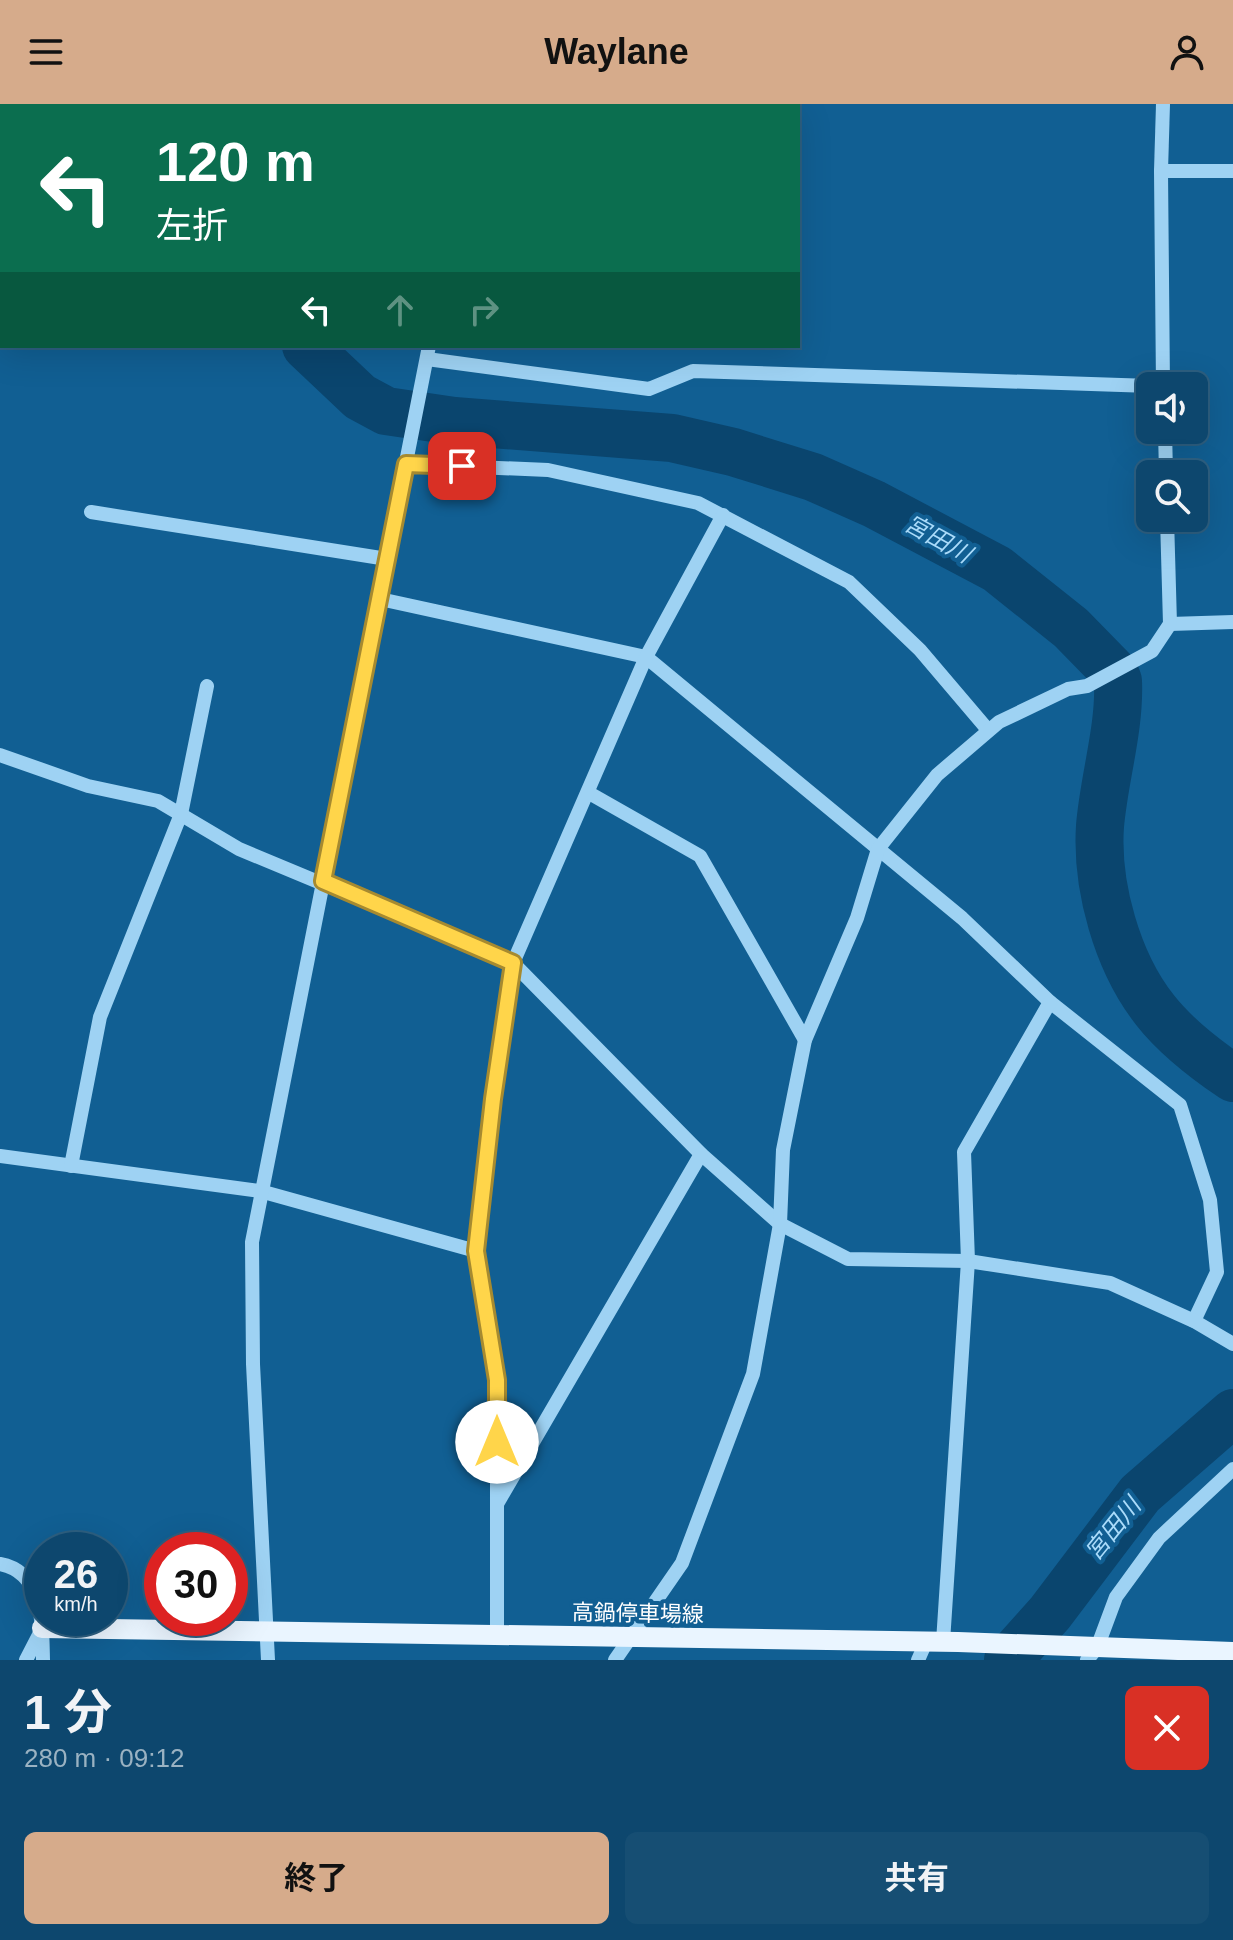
<!DOCTYPE html>
<html lang="ja">
<head>
<meta charset="utf-8">
<style>
  body { margin:0; font-family:Arial,"Noto Sans JP",sans-serif; background:#164e73; color:#f1f3f6; height:100vh; display:flex; flex-direction:column; font-size:30px; white-space:nowrap }
  * { box-sizing:border-box; margin:0 }
  p { font-size:26px; color:#9ab2c2 }
  .icon { flex:none; width:44px; height:44px; fill:none; stroke:currentColor; stroke-width:2; stroke-linecap:round; stroke-linejoin:round }
  .map { position:relative; height:1556px; overflow:hidden }
  .side { display:flex; flex-direction:column; background:#0d476e; flex:1 }
  .side>* { flex:none }
  .banner { position:absolute; left:0px; top:0px; width:800px; height:244px; box-shadow:0 8px 32px #0002,0 0 0 2px #2d5f81; background:#0b6e4f; color:#fff; overflow:hidden }
  .fabs { position:absolute; left:1136px; top:268px; display:grid; gap:16px }
  .fabs a { display:grid; place-items:center; width:72px; height:72px; border-radius:12px; background:#0d476e; box-shadow:0 8px 32px #0002,0 0 0 2px #2d5f81; font-size:40px }
  .speed { position:absolute; left:24px; top:1428px; display:flex; gap:16px; font-size:40px; font-weight:700; text-align:center }
  .speed>* { display:grid; place-content:center; width:104px; height:104px; border-radius:50%; background:#0d476e; box-shadow:0 8px 32px #0002,0 0 0 2px #2d5f81; line-height:1 }
  .speed small { font-size:20px; font-weight:400 }
  .speed .limit { border:12px solid #d22; background:#fff; color:#111 }
  .pin { position:absolute; display:grid; place-items:center; width:68px; height:68px; color:#fff; margin:-34px; border-radius:16px; box-shadow:0 4px 12px #0006 }
  .me { position:absolute; width:88px; margin:-44px; rotate:0deg; stroke-linejoin:round; filter:drop-shadow(0 0 6px #0008) }
  .turn { display:flex; align-items:center; gap:28px; height:168px; padding:0 24px; font-size:36px }
  .turn .icon { width:104px; height:104px; stroke-width:2.5 }
  .turn b { display:block; font-size:56px; line-height:68px }
  .lanes { display:flex; align-items:center; height:76px; padding:0 24px; background:#0003; justify-content:center; gap:40px; direction:ltr }
  .lanes .off { opacity:.35 }
  .round { display:grid; place-items:center; flex:none; width:84px; height:84px; border-radius:12px; background:#164e73 }
  .head { display:flex; align-items:center; justify-content:space-between; height:136px; padding:0 24px }
  h1 { font-size:48px; font-weight:700; line-height:60px }
  .button { display:flex; gap:16px; margin-top:auto; padding:16px 24px }
  .button a { flex:1; height:92px; border-radius:12px; background:#d6ab8b; color:#111; font-size:32px; font-weight:700; line-height:92px; text-align:center }
  .button a+a { background:#164e73; color:#f1f3f6 }
  header { display:flex; justify-content:space-between; align-items:center; height:104px; padding:0 24px; background:#d6ab8b; color:#111; font-size:36px; font-weight:700 }
  .map>svg:first-child { display:block }
  .lines { fill:none; stroke-linecap:round; stroke-linejoin:round }
  .river { stroke:#0a456e; stroke-width:48 }
  .minor { stroke:#9ed2f3; stroke-width:14 }
  .major { stroke:#eaf5ff; stroke-width:20 }
  .route-casing { stroke:#a68a30; stroke-width:20 }
  .route { stroke:#ffd54a; stroke-width:14 }
  .labels { text-anchor:middle; stroke-width:8; stroke-linejoin:round; paint-order:stroke }
  .street-label { font-size:22px; fill:#fff; stroke:#115f93 }
  .water-label { font-size:24px; font-style:italic; fill:#aadbfa; stroke:#115f93 }
</style>
</head>
<body>
<header><svg class="icon" aria-label="menu" viewBox="0 0 24 24"><path d="M4 6h16M4 12h16M4 18h16"/></svg>Waylane<svg class="icon" aria-label="person" viewBox="0 0 24 24"><circle cx="12" cy="8" r="4"/><path d="M4 21q1-7 8-7t8 7"/></svg></header>
<div class="map">
<svg width="1233" height="1556" viewBox="0 0 1233 1556">
  <rect width="100%" height="100%" fill="#115f93"/>
  <g class="lines">
    <g class="river">
      <path d="M0 31 2 32"/>
      <path d="M306 242 360 293 386 307 454 317 672 334 733 348 813 373 874 400 997 465 1071 524 1115 569 1118 577C1120 625 1104 674 1100 722 1096 782 1117 858 1155 906 1176 933 1205 955 1233 974"/>
      <path d="M1008 1556 1050 1509 1140 1390 1233 1309"/>
    </g>
    <g class="minor">
      <path d="M463 2V0"/>
      <path d="M1161 67 1163 0"/>
      <path d="M427 255 649 285 693 267 1151 282"/>
      <path d="M1163 282 1161 67H1233"/>
      <path d="M1165 326 1166 370"/>
      <path d="M406 360 548 366 698 399 849 478 920 546 988 626"/>
      <path d="M91 408 387 455"/>
      <path d="M380 495 646 553 962 814 1050 898 1180 1001 1210 1096 1217 1168 1194 1217"/>
      <path d="M1170 520 1233 518"/>
      <path d="M0 651 88 682 158 697 239 745 513 859 701 1050 780 1120 848 1155 968 1157 1110 1179 1194 1217 1233 1240"/>
      <path d="M589 689 700 752 805 936"/>
      <path d="M0 1052 260 1087 476 1147"/>
      <path d="M71 1062 100 913 181 710 207 582"/>
      <path d="M497 1400 701 1050"/>
      <path d="M0 1460C44 1468 42 1520 43 1556"/>
      <path d="M497 1531V1276L476 1147 493 995 513 859 646 553 723 411"/>
      <path d="M943 1538 968 1157 964 1048 1050 898"/>
      <path d="M26 1556 42 1525"/>
      <path d="M268 1556 253 1260 252 1138 429 242"/>
      <path d="M615 1556 682 1459 753 1270 780 1120 783 1046 805 936 857 814 878 745 937 671 999 618 1068 585 1087 582 1152 547 1170 520 1167 414"/>
      <path d="M918 1556 926 1538"/>
      <path d="M1087 1556 1097 1544 1116 1493 1159 1434 1233 1365"/>
    </g>
    <path class="major" d="M42 1524 958 1538 1233 1548"/>
  </g>
  <g class="lines">
    <g class="route-casing">
      <path id="route" d="M462 362 406 360 323 777 513 859 493 995 476 1147 497 1276V1338"/>
    </g>
    <use href="#route" class="route"/>
  </g>
  <g class="labels">
    <g class="street-label">
      <text transform="translate(638 1509) rotate(1)" y="8">高鍋停車場線</text>
    </g>
    <g class="water-label">
      <text transform="translate(938 435) rotate(29)" y="8">宮田川</text>
      <text transform="translate(1113 1425) rotate(-51)" y="8">宮田川</text>
    </g>
  </g>
</svg>
<div class="fabs">
<a><svg class="icon" aria-label="sound" viewBox="0 0 24 24"><path d="M4 9h4l5-4v14l-5-4H4zM17 9q2 3 0 6"/></svg></a>
<a><svg class="icon" aria-label="search" viewBox="0 0 24 24"><circle cx="10" cy="10" r="6"/><path d="M15 15l6 6"/></svg></a>
</div>
<div class="speed"><div>26<small>km/h</small></div><div class="limit">30</div></div>
<div class="pin" style="left:462px;top:362px;background:#d93025"><svg class="icon" aria-label="arrive" viewBox="0 0 24 24"><path d="M6 21V4h12l-3 4 3 4H6"/></svg></div>
<svg class="me" style="left:497px;top:1338px" viewBox="-20 -20 40 40"><circle r="19" fill="#fff"/><path d="M0-13L10 11 0 6-10 11z" fill="#ffd54a"/></svg>
<div class="banner">
<div class="turn"><svg class="icon" aria-label="left" viewBox="0 0 24 24"><path d="M17 20v-9H6M10 6l-5 5 5 5"/></svg><div><b>120 m</b>左折</div></div>
<div class="lanes"><svg class="icon" aria-label="left" viewBox="0 0 24 24"><path d="M17 20v-9H6M10 6l-5 5 5 5"/></svg><svg class="icon off" aria-label="ahead" viewBox="0 0 24 24"><path d="M12 20V5M6 11l6-6 6 6"/></svg><svg class="icon off" aria-label="right" viewBox="0 0 24 24"><path d="M7 20v-9h11M14 6l5 5-5 5"/></svg></div>
</div>
</div>
<section class="side">
<div class="head"><div><h1>1 分</h1><p>280 m · 09:12</p></div><a class="round" style="background:#d93025;color:#fff"><svg class="icon" aria-label="close" viewBox="0 0 24 24"><path d="M6 6l12 12M18 6L6 18"/></svg></a></div>
<div class="button"><a>終了</a><a>共有</a></div>
</section>
</body>
</html>
